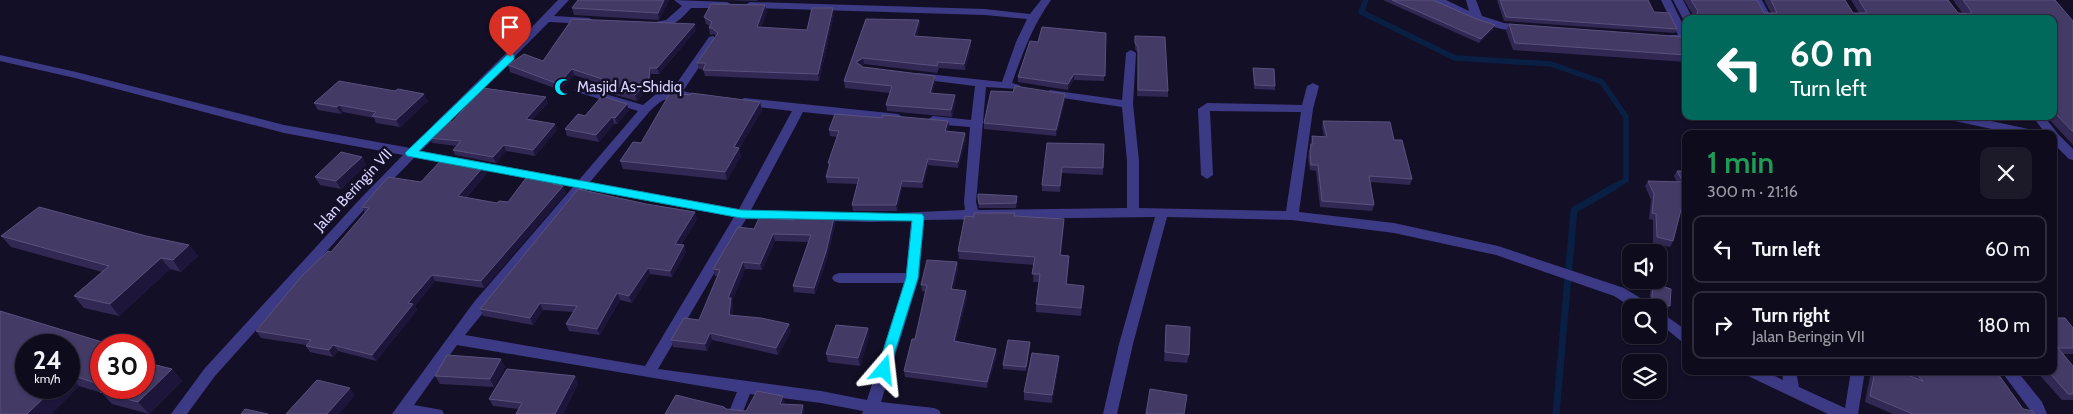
<!DOCTYPE html>
<html lang="en">
<head>
<meta charset="utf-8">
<style>
  body { margin:0; font-family:Cabin,sans-serif; background:#1c1929; color:#f1f3f6; height:100vh; display:flex; flex-direction:column; font-size:19px; white-space:nowrap }
  * { box-sizing:border-box; margin:0 }
  p { font-size:16px; color:#9b9ba3 }
  .icon { flex:none; width:28px; height:28px; fill:none; stroke:currentColor; stroke-width:2; stroke-linecap:round; stroke-linejoin:round }
  .map { position:relative; flex:1; overflow:hidden }
  .sheet { position:absolute; left:1682px; top:130px; width:375px; height:245px; display:flex; flex-direction:column; background:#0e0b1c; border-radius:10px; box-shadow:0 1px 4px #0004,0 0 0 1px #2e2b3b }
  .sheet>* { flex:none }
  .hud { position:absolute; left:1682px; top:15px; width:375px; height:105px; border-radius:10px; box-shadow:0 1px 4px #0004,0 0 0 1px #2e2b3b; background:#00695c; color:#fff; overflow:hidden }
  .buttons { position:absolute; left:1622px; top:244px; display:grid; gap:10px }
  .buttons a { display:grid; place-items:center; width:45px; height:45px; border-radius:10px; background:#0e0b1c; box-shadow:0 1px 4px #0004,0 0 0 1px #2e2b3b; font-size:25px }
  .speed { position:absolute; left:15px; top:334px; display:flex; gap:10px; font-size:25px; font-weight:700; text-align:center }
  .speed>* { display:grid; place-content:center; width:65px; height:65px; border-radius:50%; background:#0e0b1c; box-shadow:0 1px 4px #0004,0 0 0 1px #2e2b3b; line-height:1 }
  .speed small { font-size:12px; font-weight:400 }
  .speed .limit { border:8px solid #d22; background:#fff; color:#111 }
  .pin { position:absolute; display:grid; place-items:center; width:42px; height:42px; color:#fff; margin:-51px -21px; border-radius:50% 50% 50% 0; rotate:-45deg; box-shadow:0 0 5px #0007 }
  .pin .icon { rotate:45deg }
  .me { position:absolute; width:55px; margin:-28px; rotate:17deg; stroke-linejoin:round; filter:drop-shadow(0 0 4px #0008) }
  .turn { display:flex; align-items:center; gap:18px; height:105px; padding:0 25px; font-size:22px }
  .turn .icon { width:65px; height:65px; stroke-width:2.5 }
  .turn b { display:block; font-size:35px; line-height:42px }
  .round { display:grid; place-items:center; flex:none; width:52px; height:52px; border-radius:10px; background:#1c1929 }
  .overview { display:flex; align-items:center; justify-content:space-between; height:85px; padding:0 25px }
  h1 { font-size:30px; font-weight:600; line-height:38px; color:#1e9e55 }
  ul { padding:0; list-style:none }
  li { display:flex; align-items:center; gap:15px; height:68px; margin:0 10px 8px; padding:0 15px; border:2px solid #2e2b3b; border-radius:10px }
  li div { flex:1 }
  li b { display:block; font-size:19px }
  li em { font-style:normal }
  .map>svg:first-child { display:block }
  .lines { fill:none; stroke-linecap:round; stroke-linejoin:round }
  .stream-far1 { stroke:#0a1f44; stroke-width:5.5 }
  .stream { stroke:#0a1f44; stroke-width:7 }
  .minor { fill:#3d3a85; fill-rule:evenodd }
  .wall { fill:#312854; fill-rule:evenodd }
  .shaded-wall { fill:#1d163a }
  .building { fill:#433a66; stroke:#5a527e }
  .route { fill:#00e5ff; stroke:#0095a6 }
  .labels { text-anchor:middle; stroke-width:5; stroke-linejoin:round; paint-order:stroke }
  .poi-label { font-size:15px; fill:#d9d4ff; stroke:#130f26; text-anchor:start }
  .street-label { font-size:15px; fill:#d9d4ff; stroke:#130f26 }
</style>
</head>
<body>
<div class="map">
<svg width="2073" height="414" viewBox="0 0 2073 414">
  <rect width="100%" height="100%" fill="#130f26"/>
  <g class="lines">
    <path class="stream-far1" d="M1366 0 1361 12 1455 58 1551 64 1602 82 1626 117V180L1612 188"/>
    <path class="stream" d="M1556 414 1574 210 1614 187"/>
    <g class="minor">
      <path d="M558 0H569L554 16 589 18 594 21 589 24 549 22 421 151 579 180 638 111 577 92 575 90 577 88H585L643 105 656 94 672 90 709 37 713 36 718 39 683 91 691 93 693 95 691 97C668 103 671 90 649 112L590 182 739 209 792 111 740 105 738 102 744 98 898 114 904 118 898 122 803 112 751 210 872 214 965 210 964 202 970 127 933 124 927 120 933 116 971 120 975 86 918 79 912 76 918 73 1002 82 1016 42 1027 19 985 15 750 8 745 5 750 2 985 9 1030 14 1041 0H1051C1032 27 1023 52 1012 83L1019 85 1021 87 1019 89 986 87 976 202 978 210 1127 208V161L1122 107 1050 96 1044 93 1050 90 1122 100 1126 53 1131 50 1136 53 1133 104 1139 161V208L1286 211 1301 112 1210 111 1213 175 1207 179 1201 175 1198 109 1207 103 1302 105 1307 86 1313 83 1319 86 1313 109 1299 212 1394 223 1498 246 1624 288 1650 304 1652 308H1633L1614 296 1496 255 1394 233 1292 220 1167 217 1133 344 1117 414H1103L1119 344 1155 217 924 220 919 278 881 402 934 408 939 410 941 414H862L863 411 821 403 750 394 742 414H728L737 392 457 345 414 405 442 410 444 414H392L474 302 573 187 415 157 369 204 215 376 187 414H171L205 368 361 198 403 155 284 133 75 78 0 61V55L76 72 284 125 410 148C459 99 510 51 558 0ZM584 189 734 217 645 366 465 335ZM746 219 872 222 911 221 906 273H839L834 275 832 278 834 281 839 283H904L867 400 821 391 658 369Z"/>
      <path d="M674 0 727 2 732 5 727 8H691C680 21 668 31 650 27L649 25 650 23 666 20 682 6Z"/>
      <path d="M1433 0H1446L1469 11 1466 0H1476L1482 16 1504 23 1528 26 1529 28C1516 40 1445 12 1433 0Z"/>
      <path d="M1661 0H1671L1686 31V42L1671 41 1666 38 1671 35H1678Z"/>
      <path d="M1673 0H1683L1693 19H1686V22L1684 21Z"/>
      <path d="M1752 0H1762L1772 19H1762Z"/>
      <path d="M1944 116H1968L2033 130 2039 134H2015L1950 120Z"/>
      <path d="M2032 116H2044L2058 134 2073 149V160L2069 159 2054 144V134H2046Z"/>
      <path d="M1659 311 1686 330V342L1681 341 1659 323Z"/>
      <path d="M1744 371H1765L1783 380 1782 371H1796L1799 387 1845 408 1851 371H1865L1858 414H1828L1746 375Z"/>
      <path d="M2001 371H2017L2042 402 2047 414H2033Z"/>
    </g>
  </g>
  <g class="wall">
    <path d="M669 0 659 20 574 15 572 8Z"/>
    <path d="M718 0H758L757 1Z"/>
    <path d="M1383 0H1433L1494 29 1479 43Z"/>
    <path d="M1497 0H1648L1654 12 1677 29 1675 33 1504 21Z"/>
    <path d="M1684 0H1757L1764 13H1771L1764 0H1845L1853 13H1859L1851 0H1948L1958 13 1963 14 1953 0H2055L2073 21V145L2046 116H2054V19H1686L1688 17 1693 15Z"/>
    <path d="M765 5 767 12 761 27 807 30 834 15 819 81 705 76 703 69H699L697 63 716 36 714 34 710 35 709 28 710 26 706 24 704 17Z"/>
    <path d="M866 19 919 20 920 26 917 36 971 40V46L965 70 939 68 937 73 864 64 861 66 863 67 935 76V82L932 93 956 102 952 117 887 111 886 105 890 93 845 88 844 81Z"/>
    <path d="M1686 19V27L1684 23Z"/>
    <path d="M1509 24 1686 37V62L1513 50 1506 31Z"/>
    <path d="M696 30 659 74H651L650 85 637 101 612 94 610 88V87L574 75 560 90 510 72 508 65 543 61Z"/>
    <path d="M1106 33 1104 81 1074 80 1068 90 1018 82V77L1038 42Z"/>
    <path d="M1135 36 1168 91V97L1137 96 1138 53 1135 49Z"/>
    <path d="M1253 68 1275 86V90L1254 89 1253 72Z"/>
    <path d="M1065 100 1056 136 984 129V123Z"/>
    <path d="M428 101 400 127 376 123 374 118 343 112 341 114 318 110 314 103Z"/>
    <path d="M760 102 762 110 739 149 741 156 727 180 623 169 620 161 641 143Z"/>
    <path d="M548 103 532 120 557 130 535 156 506 151 496 163 455 155 453 150 457 146 432 143 429 138 452 122Z"/>
    <path d="M629 110 617 124H614L599 142 567 136 565 129 585 116Z"/>
    <path d="M1992 116H2034L2032 119Z"/>
    <path d="M882 118 948 121 949 127 947 131 965 133 966 139 958 168 928 165 923 188 902 187 897 211H853L852 205 858 184 827 183 826 177 829 167 828 163 837 137 830 136 829 130Z"/>
    <path d="M1323 121 1394 140 1412 179 1410 185 1370 182 1374 205 1372 211 1320 207 1316 171 1310 170 1308 158 1312 136H1324L1322 127Z"/>
    <path d="M1047 143 1104 144 1103 175 1061 173 1060 192 1042 191V185Z"/>
    <path d="M362 157 366 165 341 189 320 185 315 177Z"/>
    <path d="M484 166 487 173 466 198 497 203 508 202 554 182 555 184 566 193 484 288 435 281 415 306 417 310 376 361 338 351 333 357 310 352 306 346V345L261 338 256 331 331 252 365 213 362 207 421 182Z"/>
    <path d="M1677 171H1686V218L1683 203 1673 241 1670 247 1653 243V220L1649 219 1651 200 1645 186 1648 181 1677 182 1674 176Z"/>
    <path d="M978 198 1017 201 1016 208H979Z"/>
    <path d="M1015 216 1064 219 1061 255 1069 256 1067 284 1083 294 1081 316 1036 312V304L1039 282H1033L1034 265 959 259 958 251 974 217Z"/>
    <path d="M834 218 835 224 827 259 815 294 794 292 793 286 808 242 775 241 762 270 745 269 732 301 733 305 732 315 789 324 791 331 778 355 712 340 707 351 673 347 671 340 699 320 718 276H715L713 269 754 229 794 220Z"/>
    <path d="M697 219 681 245 686 252 672 277 650 274 632 303 620 300 600 335 569 331 566 324 573 312 543 310 533 325 483 316 480 309Z"/>
    <path d="M1 236H146L189 245 198 256 181 272 170 269 119 316 84 308 74 296 102 272 11 247Z"/>
    <path d="M957 262 958 269 953 289 967 298 956 341 996 349 997 355 987 388 905 377 904 371 915 339 926 292 922 291 921 285Z"/>
    <path d="M1653 283 1670 306 1667 310 1653 306 1649 301 1651 288Z"/>
    <path d="M0 311 112 345H101V388H144V362L172 369 182 381 149 414 112 404 102 393 79 386 51 414H0ZM26 345H69V388H26Z"/>
    <path d="M2054 318 2073 328V354H2063L2073 366V400H2062L2036 371H2054Z"/>
    <path d="M1166 325 1189 355 1187 363 1164 361Z"/>
    <path d="M868 328 869 336 860 366 828 362 826 354Z"/>
    <path d="M1030 347 1026 371 1003 369V365Z"/>
    <path d="M1059 364 1052 403 1024 400V392Z"/>
    <path d="M505 367 494 387 440 384 435 376Z"/>
    <path d="M1871 371H1897L1907 375 1903 371H1996L2023 409 2034 414H1893L1865 402Z"/>
    <path d="M575 376 578 384 563 414H516L518 409 493 406 489 399Z"/>
  </g>
  <g class="shaded-wall">
    <path d="M664 0H669L659 20 658 13Z"/>
    <path d="M765 5 767 12 758 33 757 27Z"/>
    <path d="M833 8 834 15 819 81 818 74Z"/>
    <path d="M919 20 920 26 915 42 914 36Z"/>
    <path d="M695 24 696 30 659 74 657 68Z"/>
    <path d="M1495 25 1494 29 1479 43 1481 39Z"/>
    <path d="M971 40V46L965 70 964 64Z"/>
    <path d="M863 58 864 64 857 68 856 62Z"/>
    <path d="M650 68 651 74 650 85 637 101 635 95Z"/>
    <path d="M572 69 574 75 560 90 558 84Z"/>
    <path d="M1074 74V80L1068 90V84Z"/>
    <path d="M935 76V82L931 99 930 93Z"/>
    <path d="M424 94 428 101 400 127 396 120Z"/>
    <path d="M1065 94V100L1056 136V130Z"/>
    <path d="M955 95 956 102 952 117 951 110Z"/>
    <path d="M546 97 548 103 528 124 526 119Z"/>
    <path d="M760 102 762 110 739 149 741 156 727 180 725 172 734 147Z"/>
    <path d="M627 104 629 110 617 124 615 118Z"/>
    <path d="M339 105 343 112 341 114 337 107Z"/>
    <path d="M612 117 614 124 599 142 596 135Z"/>
    <path d="M948 121 949 127 946 137 945 131Z"/>
    <path d="M555 124 557 130 535 156 533 150Z"/>
    <path d="M965 133 966 139 958 168V162Z"/>
    <path d="M504 145 506 151 496 163 493 157Z"/>
    <path d="M362 157 366 165 341 189 336 181Z"/>
    <path d="M928 159V165L923 188 922 182Z"/>
    <path d="M484 166 487 173 461 203 458 196Z"/>
    <path d="M902 181V187L897 211 896 205Z"/>
    <path d="M563 186 566 193 484 288 481 281Z"/>
    <path d="M695 212 697 219 677 251 675 244Z"/>
    <path d="M834 218 835 224 827 259 815 294 814 288Z"/>
    <path d="M1064 219V227L1060 263V255Z"/>
    <path d="M773 234 775 241 762 270 760 264Z"/>
    <path d="M189 245 198 256 181 272 173 260Z"/>
    <path d="M684 245 686 252 672 277 670 271Z"/>
    <path d="M161 258 170 269 119 316 110 304Z"/>
    <path d="M743 262 745 269 732 301 733 305 731 321 729 315 728 298Z"/>
    <path d="M957 262 958 269 952 296 951 289Z"/>
    <path d="M648 268 650 274 632 303 629 296Z"/>
    <path d="M432 275 435 281 415 306 417 310 376 361 372 355 408 303Z"/>
    <path d="M966 291 967 298 955 347 954 341Z"/>
    <path d="M617 293 620 300 600 335 597 329Z"/>
    <path d="M540 303 543 310 533 325 530 318Z"/>
    <path d="M789 324 791 331 778 355 776 348Z"/>
    <path d="M868 328 869 336 860 366 858 358Z"/>
    <path d="M710 333 712 340 707 351 705 344Z"/>
    <path d="M1030 342V347L1026 371V367Z"/>
    <path d="M333 345 338 351 333 357 329 350Z"/>
    <path d="M996 349 997 355 987 388V382Z"/>
    <path d="M1059 356V364L1052 403V395Z"/>
    <path d="M501 359 505 367 494 387 490 379Z"/>
    <path d="M172 369 182 381 149 414 138 402Z"/>
    <path d="M69 375 79 386 51 414H27L54 388H69Z"/>
    <path d="M575 376 578 384 563 414H555Z"/>
    <path d="M350 388 355 396 339 414H327Z"/>
    <path d="M783 396 785 403 782 410 780 404Z"/>
    <path d="M803 405 805 412 804 414H801Z"/>
  </g>
  <g class="building">
    <path d="M578 0H664L658 13 572 8Z"/>
    <path d="M1392 0H1433L1474 18 1495 25 1481 39Z"/>
    <path d="M1500 0H1648L1654 12 1669 13 1677 29 1506 17Z"/>
    <path d="M1691 0H1757L1764 13H1777L1771 0H1845L1853 13H1867L1859 0H1948L1958 13 1971 14V11L1963 0H2055L2073 21V132L2054 112V19H1689L1688 17 1697 14 1698 11Z"/>
    <path d="M711 4 765 5 757 27 807 30 812 8H833L818 74 703 70 706 63H697L718 33 712 28H709L712 22 704 17Z"/>
    <path d="M572 19 695 24 657 68H650L649 79 635 95 610 88 614 83 572 69 558 84 508 65 524 54 543 61Z"/>
    <path d="M866 19 919 20 914 36 971 40 964 64 938 62 937 66 863 58 856 62 863 67 935 76 930 93 955 95 951 110 886 105 892 86 844 81Z"/>
    <path d="M1509 24 1686 37V55L1515 43Z"/>
    <path d="M1042 27 1106 33 1105 76 1074 74 1068 84 1018 77 1030 41 1038 42Z"/>
    <path d="M1135 36 1165 37 1168 91 1138 90V47L1135 43Z"/>
    <path d="M1253 68 1274 69 1275 86 1255 85Z"/>
    <path d="M339 81 395 91 398 89 424 94 396 120 372 116 376 112 339 105 337 107 314 103Z"/>
    <path d="M1015 86 1065 94 1056 130 984 123 991 91 1013 92Z"/>
    <path d="M483 88 546 97 526 119 555 124 533 150 504 145 493 157 453 150 461 141 429 138 445 121 452 122Z"/>
    <path d="M670 93 690 95 691 93 760 102 734 147 739 148 725 172 620 161 633 142 641 143Z"/>
    <path d="M602 96 627 104 615 118 612 117 596 135 565 129 578 114 585 116Z"/>
    <path d="M835 114 882 118 883 115 948 121 945 131 965 133 958 162 928 159 922 182 902 181 896 205H852L859 178 826 177 830 163H828L839 131 829 130Z"/>
    <path d="M1323 121 1390 122 1394 140H1402L1412 179 1369 176 1374 205 1322 201 1318 165H1311L1310 152 1311 144H1313L1312 136 1327 137Z"/>
    <path d="M1047 143 1104 144 1103 168 1062 167 1060 186 1042 185Z"/>
    <path d="M341 152 362 157 336 181 315 177Z"/>
    <path d="M443 158 484 166 458 196 497 203 499 201 508 202 526 178 554 182 553 184 563 186 481 281 432 275 408 303 413 304 372 355 333 345 329 350 306 346 311 340 256 331 301 277 328 251 331 252 369 208 362 207 388 177 421 182Z"/>
    <path d="M1677 171H1686V199L1685 194 1673 241 1657 237 1656 214 1652 213 1654 194 1648 181 1683 182Z"/>
    <path d="M578 189 646 204 695 212 675 244 684 245 670 271 648 268 629 296 617 293 597 329 566 324 577 306 540 303 530 318 480 309Z"/>
    <path d="M978 194 1017 196 1016 203 979 204 978 198Z"/>
    <path d="M39 207 146 236 189 245 173 260 161 258 110 304 74 296 109 266 1 236Z"/>
    <path d="M974 213H1015L1014 216 1064 219 1060 255 1069 256 1066 284 1084 286 1081 308 1036 304 1040 274H1032L1035 257 958 251 965 216 974 217Z"/>
    <path d="M795 217 834 218 826 252 814 288 793 286 811 235 773 234 760 264 743 262 728 298H731L729 315 761 318 789 324 776 348 710 333 705 344 671 340 684 318 699 320 720 270 713 269 738 227 754 229 759 218 794 220Z"/>
    <path d="M927 260 957 262 951 289 966 291 954 341 996 349 987 382 904 371 912 339H915L927 285H921Z"/>
    <path d="M1653 283 1671 289 1670 306 1655 301 1652 297Z"/>
    <path d="M0 311 112 345H101V385L69 374V345H26V388H54L27 414H0Z"/>
    <path d="M2054 318H2065L2073 328V348H2058L2073 366V394H2068L2048 371H2054Z"/>
    <path d="M836 325 868 328 858 358 826 354Z"/>
    <path d="M1166 325 1190 327 1189 355 1165 352Z"/>
    <path d="M1008 340 1030 342 1026 367 1003 365Z"/>
    <path d="M1032 353 1059 356 1052 395 1024 392Z"/>
    <path d="M447 355 501 359 490 379 435 376Z"/>
    <path d="M144 362 172 369 138 402 100 392 105 388H144Z"/>
    <path d="M507 369 575 376 555 414H516L522 403 489 399Z"/>
    <path d="M1875 371H1897L1923 381 1914 371H1996L2023 409 2033 411 2034 414H1913L1870 396Z"/>
    <path d="M317 380 350 388 327 414H286Z"/>
    <path d="M1150 389 1187 395 1184 414H1146Z"/>
    <path d="M757 391 783 396 780 404 803 405 801 414H665L676 395 724 407 726 409 746 411Z"/>
    <path d="M245 409 268 414H241Z"/>
  </g>
  <path class="route" d="M510 54 514 55V59L419 151 741 210 922 214 924 217 918 278 888 374 884 375 879 374 877 370 906 278 912 221 741 218 407 156 405 153 407 151 507 55Z"/>
  <defs>
    <g id="mosque-bare" transform="scale(1.35)"><path d="M3.5-4.9A6 6 0 1 0 3.5 4.9A5 5 0 1 1 3.5-4.9Z" fill="#00e5ff" stroke="#130f26" stroke-width="2.5" paint-order="stroke"/></g>
  </defs>
  <g fill-rule="evenodd">
    <use href="#mosque-bare" x="563" y="87"/>
  </g>
  <g class="labels">
    <g class="poi-label">
      <text x="577" y="92">Masjid As-Shidiq</text>
    </g>
    <g class="street-label">
      <text transform="translate(353 190) rotate(-47)" y="5">Jalan Beringin VII</text>
    </g>
  </g>
</svg>
<div class="buttons">
<a><svg class="icon" aria-label="sound" viewBox="0 0 24 24"><path d="M4 9h4l5-4v14l-5-4H4zM17 9q2 3 0 6"/></svg></a>
<a><svg class="icon" aria-label="search" viewBox="0 0 24 24"><circle cx="10" cy="10" r="6"/><path d="M15 15l6 6"/></svg></a>
<a><svg class="icon" aria-label="layers" viewBox="0 0 24 24"><path d="M12 4l9 5-9 5-9-5zM3 14l9 5 9-5"/></svg></a>
</div>
<div class="speed"><div>24<small>km/h</small></div><div class="limit">30</div></div>
<div class="pin" style="left:510px;top:57px;background:#d93025"><svg class="icon" aria-label="arrive" viewBox="0 0 24 24"><path d="M6 21V4h12l-3 4 3 4H6"/></svg></div>
<svg class="me" style="left:884px;top:370px" viewBox="-20 -20 40 40"><path d="M0-17L14 15 0 8-14 15z" fill="#00e5ff" stroke="#fff" stroke-width="4"/></svg>
<div class="hud">
<div class="turn"><svg class="icon" aria-label="left" viewBox="0 0 24 24"><path d="M17 20v-9H6M10 6l-5 5 5 5"/></svg><div><b>60 m</b>Turn left</div></div>
</div>
<section class="sheet">
<div class="overview"><div><h1>1 min</h1><p>300 m · 21:16</p></div><a class="round"><svg class="icon" aria-label="close" viewBox="0 0 24 24"><path d="M6 6l12 12M18 6L6 18"/></svg></a></div>
<ul>
<li><svg class="icon" aria-label="left" viewBox="0 0 24 24"><path d="M17 20v-9H6M10 6l-5 5 5 5"/></svg><div><b>Turn left</b></div><em>60 m</em></li>
<li><svg class="icon" aria-label="right" viewBox="0 0 24 24"><path d="M7 20v-9h11M14 6l5 5-5 5"/></svg><div><b>Turn right</b><p>Jalan Beringin VII</p></div><em>180 m</em></li>
</ul>
</section>
</div>
</body>
</html>
